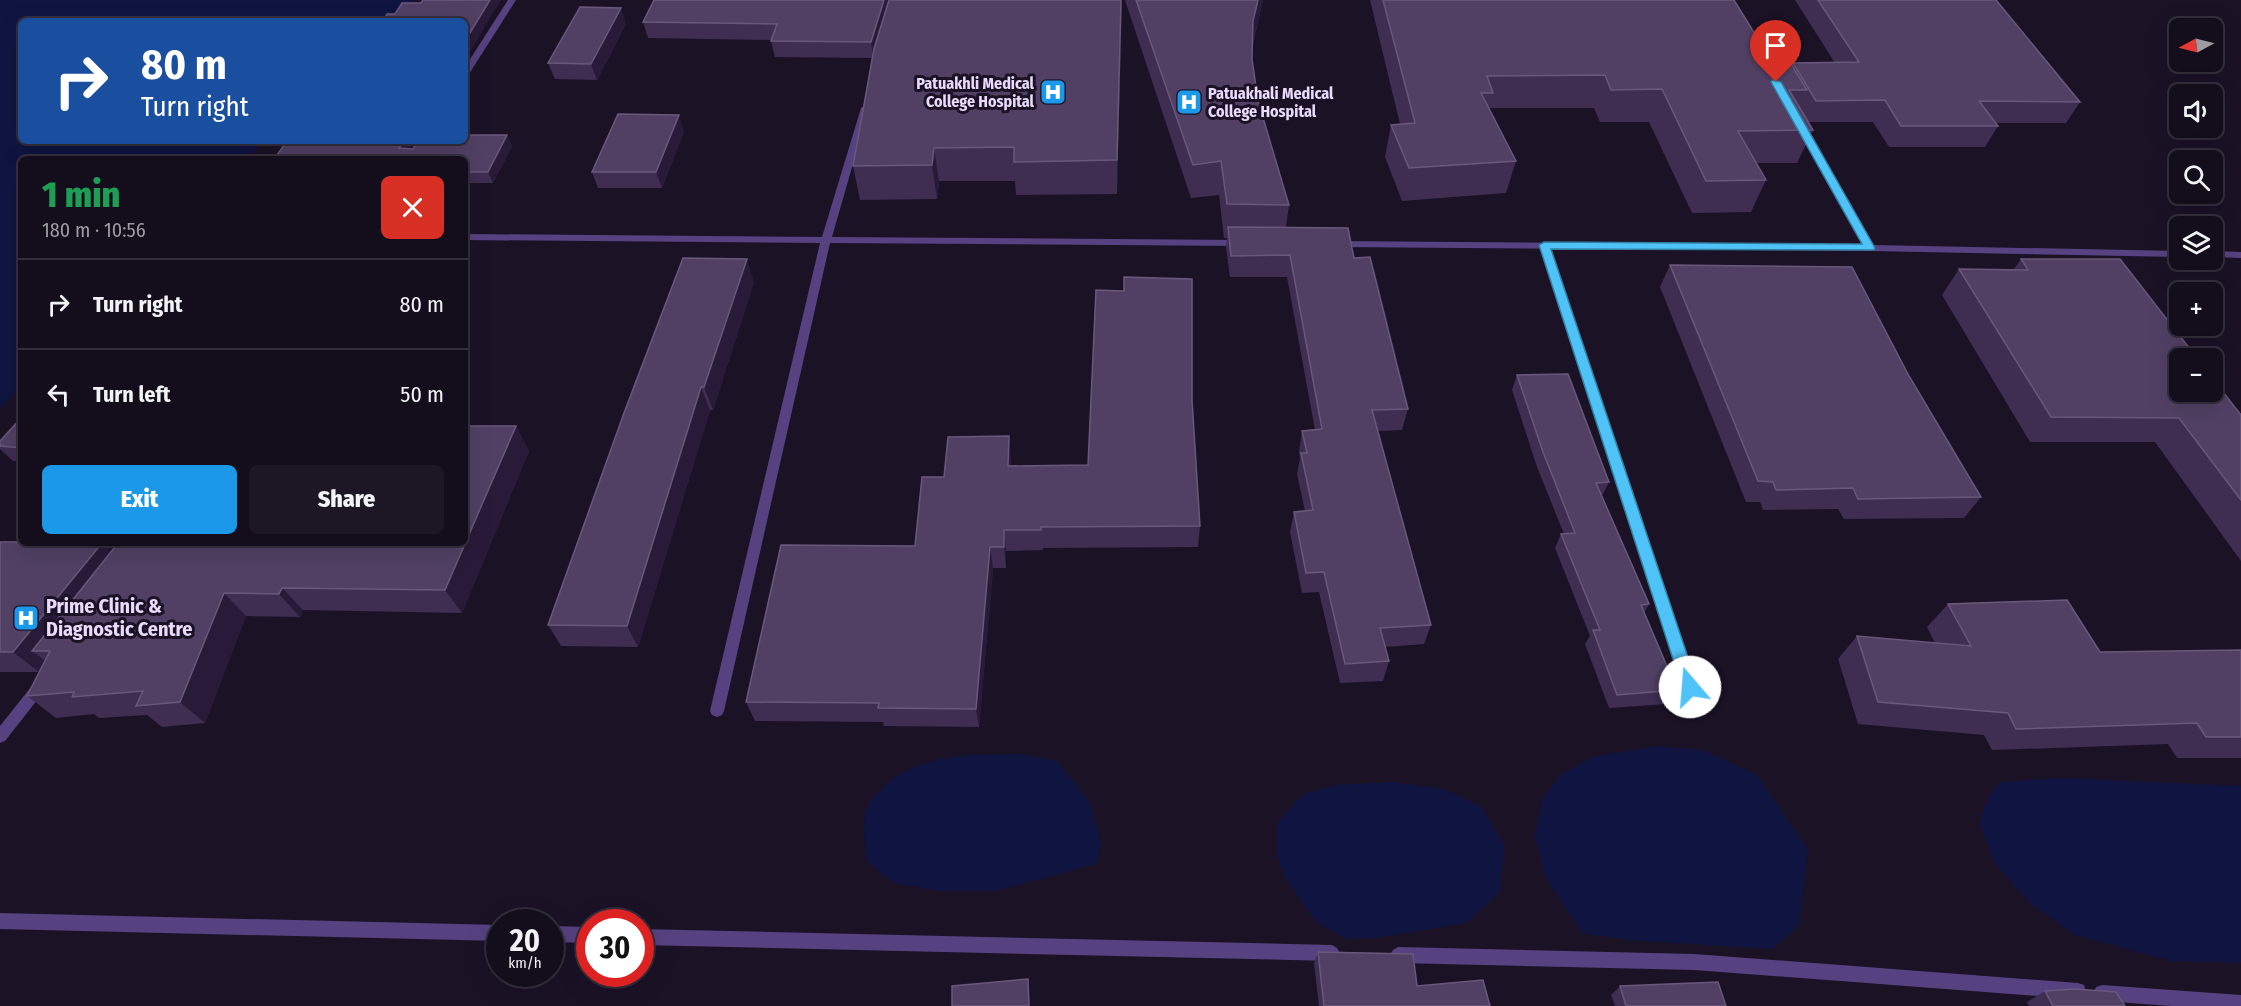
<!DOCTYPE html>
<html lang="en">
<head>
<meta charset="utf-8">
<style>
  body { margin:0; font-family:"Fira Sans Condensed",sans-serif; background:#1d1725; color:#f1f3f6; height:100vh; display:flex; flex-direction:column; font-size:22px; white-space:nowrap }
  * { box-sizing:border-box; margin:0 }
  p { font-size:20px; color:#9d9ca3 }
  .icon { flex:none; width:33px; height:33px; fill:none; stroke:currentColor; stroke-width:2; stroke-linecap:round; stroke-linejoin:round }
  .map { position:relative; flex:1; overflow:hidden }
  .side { position:absolute; left:18px; top:156px; width:450px; height:390px; display:flex; flex-direction:column; background:#140e1c; border-radius:9px; box-shadow:0 6px 24px #0002,0 0 0 2px #332e3b }
  .side>* { flex:none }
  .top-card { position:absolute; left:18px; top:18px; width:450px; height:126px; border-radius:9px; box-shadow:0 6px 24px #0002,0 0 0 2px #332e3b; background:#1a4fa0; color:#fff; overflow:hidden }
  .needle { width:39px; rotate:263deg }
  .fabs { position:absolute; left:2169px; top:18px; display:grid; gap:12px }
  .fabs a { display:grid; place-items:center; width:54px; height:54px; border-radius:9px; background:#140e1c; box-shadow:0 6px 24px #0002,0 0 0 2px #332e3b; font-size:30px }
  .speed { position:absolute; left:486px; top:909px; display:flex; gap:12px; font-size:30px; font-weight:700; text-align:center }
  .speed>* { display:grid; place-content:center; width:78px; height:78px; border-radius:50%; background:#140e1c; box-shadow:0 6px 24px #0002,0 0 0 2px #332e3b; line-height:1 }
  .speed small { font-size:15px; font-weight:400 }
  .speed .limit { border:9px solid #d22; background:#fff; color:#111 }
  .pin { position:absolute; display:grid; place-items:center; width:51px; height:51px; color:#fff; margin:-62px -26px; border-radius:50% 50% 50% 0; rotate:-45deg; box-shadow:0 0 6px #0007 }
  .pin .icon { rotate:45deg }
  .me { position:absolute; width:66px; margin:-33px; rotate:342deg; stroke-linejoin:round; filter:drop-shadow(0 0 4px #0008) }
  .turn { display:flex; align-items:center; gap:21px; height:126px; padding:0 24px; font-size:27px }
  .turn .icon { width:78px; height:78px; stroke-width:2.5 }
  .turn b { display:block; font-size:42px; line-height:51px }
  .round { display:grid; place-items:center; flex:none; width:63px; height:63px; border-radius:9px; background:#1d1725 }
  .summary { display:flex; align-items:center; justify-content:space-between; height:102px; padding:0 24px }
  h1 { font-size:36px; font-weight:800; line-height:45px; color:#1e9e55 }
  .cta { display:flex; gap:12px; margin-top:auto; padding:12px 24px }
  .cta a { flex:1; height:69px; border-radius:9px; background:#1b98e7; color:#fff; font-size:24px; font-weight:800; line-height:69px; text-align:center }
  .cta a+a { background:#1d1725; color:#f1f3f6 }
  ul { padding:0; list-style:none }
  li { display:flex; align-items:center; gap:18px; height:90px; padding:0 24px; border-top:2px solid #332e3b }
  li div { flex:1 }
  li b { display:block; font-size:22px }
  li em { font-style:normal }
  .map>svg:first-child { display:block }
  .water { fill:#101441 }
  .lines { fill:none; stroke-linecap:round; stroke-linejoin:round }
  .service { fill:#564280; fill-rule:evenodd }
  .minor { fill:#564280; fill-rule:evenodd }
  .tertiary { fill:#564280; fill-rule:evenodd }
  .wall { fill:#3f2d52 }
  .shaded-wall { fill:#291a39 }
  .building { fill:#514064; stroke:#69587c; stroke-width:1.5 }
  .route { fill:#4fc3f7; stroke:#337fa1; stroke-width:1.5 }
  .labels { text-anchor:middle; stroke-width:6; stroke-linejoin:round; paint-order:stroke }
  .far-poi-label { font-size:16px; font-weight:bold; fill:#e8dbfb; stroke:#1b1226; text-anchor:end }
  .poi-label { font-size:20px; font-weight:bold; fill:#e8dbfb; stroke:#1b1226; text-anchor:start }
</style>
</head>
<body>
<div class="map">
<svg width="2241" height="1006" viewBox="0 0 2241 1006">
  <rect width="100%" height="100%" fill="#1b1226"/>
  <g class="water">
    <path d="M0 0H414L393 21H21V141H265L245 159H21V387L0 408Z"/>
    <path d="M1657 746 1702 750 1757 775 1808 850 1799 925 1772 949 1628 940 1582 933 1546 878 1535 837 1543 798 1561 774 1593 757Z"/>
    <path d="M1021 754 1057 761 1090 802 1101 843 1096 864 995 891H940L893 883 868 862C865 842 861 822 869 803 872 797 880 791 885 786 922 752 974 755 1021 754Z"/>
    <path d="M2063 778 2241 786V963L2172 961 2075 935 2032 905 1995 864 1979 822 1990 794 2000 782Z"/>
    <path d="M1392 782 1444 789 1481 807 1505 846 1499 893 1467 923 1375 938 1347 939 1317 923 1285 878 1277 855V823L1303 794 1337 785Z"/>
  </g>
  <g class="lines">
    <g class="service">
      <path d="M865 105 869 108 832 237 1241 240 1246 243 1241 246 830 243 724 711 722 715 717 717 712 715 710 711 820 243 465 240V234L822 237 861 108Z"/>
      <path d="M1801 123 1806 126 1873 245 2180 251V257L1870 251 1336 247 1331 244 1336 241 1863 245 1796 126Z"/>
      <path d="M2212 251 2241 252V258L2212 257Z"/>
    </g>
    <g class="minor">
      <path d="M1544 242 1549 245 1697 687 1695 691 1690 693 1685 691 1683 687 1539 245Z"/>
      <path d="M0 913 500 925V941L0 929Z"/>
      <path d="M550 926 590 927V943L550 942Z"/>
      <path d="M640 929 1332 945 1337 948 1340 953 1337 958 1332 961 640 945Z"/>
      <path d="M1398 947 1694 954 2078 983 2084 985 2086 991 2084 997 2078 999 1694 970 1398 963 1393 960 1390 955 1393 950Z"/>
      <path d="M2102 985 2241 995V1006H2172L2102 1001 2096 999 2094 993 2096 987Z"/>
    </g>
    <g class="tertiary">
      <path d="M508 0H516L469 74 465 77V67Z"/>
      <path d="M40 680 45 682 47 686 45 690 5 741 0 743V726L35 682Z"/>
    </g>
  </g>
  <g class="wall">
    <path d="M654 0H1122L1117 194 1016 195 1015 181H939L937 199 860 200 853 166 872 58 775 57 771 41V40L648 38 643 22Z"/>
    <path d="M1125 0H1263L1253 44 1252 59 1258 101 1289 205 1286 227 1354 258 1408 409 1402 430 1378 431 1431 625 1424 644 1385 647 1389 661 1383 681 1340 683 1319 592 1302 593 1290 532 1294 512 1305 511 1297 474 1300 458 1299 452 1302 431 1315 430 1287 277H1230L1226 248 1227 238H1224L1219 195 1191 198Z"/>
    <path d="M1370 0H1734L1766 52 1792 65 1793 63H1835L1795 0H1996L2080 102 2066 123H1995L1998 126 1985 147H1889L1873 122H1808L1813 130 1797 163H1757L1766 180 1751 212 1692 213 1649 122H1600L1594 108H1489L1516 161 1506 193 1402 201 1385 157 1391 125 1400 124Z"/>
    <path d="M626 24 597 80 555 79 548 63Z"/>
    <path d="M684 131 662 188H598L592 172Z"/>
    <path d="M507 135 512 146 493 183H465V159L287 141H416L411 149Z"/>
    <path d="M2021 259 2241 415V561L2155 442H2030L1942 295 1959 269H2014Z"/>
    <path d="M1670 265 1909 376 1981 497 1964 518 1844 519 1838 509 1763 510 1760 502H1746L1660 287Z"/>
    <path d="M754 282 713 410H710L638 647 561 646 548 625Z"/>
    <path d="M1517 375 1609 482 1602 496 1649 604 1644 613 1677 690 1668 704 1609 708 1585 644 1590 636 1555 548 1561 534H1564L1537 467 1512 390Z"/>
    <path d="M1192 400 1200 526 1198 547 1043 548V550L1006 551V568H993L979 727 884 726 883 722 755 721 746 702 915 546 944 477 1011 457V466L1088 465Z"/>
    <path d="M21 418V462L13 461 0 449V441Z"/>
    <path d="M516 426 529 451 462 613 303 610 300 617 246 616 205 723 162 727 147 715 99 718 94 714 56 718 27 696 39 672H0V542L102 543 111 552 465 543Z"/>
    <path d="M1948 604 2100 652 2241 650V758H2177L2168 744 1992 750 1984 735 1858 724 1838 659 1857 636 1935 643 1927 627Z"/>
    <path d="M1318 952 1417 986 1490 1006H1319L1314 963Z"/>
    <path d="M1620 986 1726 1006H1615L1611 995Z"/>
    <path d="M2045 991 2125 1006H2029L2027 1002Z"/>
  </g>
  <g class="shaded-wall">
    <path d="M490 0H501L465 60V41Z"/>
    <path d="M884 0H892L873 58 871 42Z"/>
    <path d="M1121 0H1122L1117 194V160Z"/>
    <path d="M1258 0H1263L1250 54 1253 21Z"/>
    <path d="M621 8 626 24 597 80 591 64Z"/>
    <path d="M679 115 684 131 662 188 656 172Z"/>
    <path d="M507 135 512 146 493 183 488 172Z"/>
    <path d="M404 141H416L405 159 399 148Z"/>
    <path d="M934 148 939 181 937 199 932 165Z"/>
    <path d="M747 259 754 282 713 410 704 387Z"/>
    <path d="M701 387 710 410 638 647 627 626Z"/>
    <path d="M516 426 529 451 462 613 445 590Z"/>
    <path d="M1009 436 1011 457 1010 487 1008 466Z"/>
    <path d="M1004 530 1006 551V568L1004 547Z"/>
    <path d="M102 543 124 565 50 651H32L47 662 39 672 13 652Z"/>
    <path d="M990 547 993 568 979 727 976 709Z"/>
    <path d="M282 588 303 610 300 617 279 594Z"/>
    <path d="M224 593 246 616 205 723 180 702Z"/>
    <path d="M1028 979 1029 990 1030 1006H1029Z"/>
  </g>
  <g class="building">
    <path d="M423 0H490L465 41V21H383L387 14H395L402 3H421Z"/>
    <path d="M654 0H884L871 42 771 41 777 24 643 22Z"/>
    <path d="M889 0H1121L1117 160 1014 162V147L934 148 932 165 853 166 874 49Z"/>
    <path d="M1136 0H1258L1253 21 1252 59 1258 101 1289 205 1227 204 1221 161 1193 165Z"/>
    <path d="M1383 0H1734L1766 52H1784L1807 90H1789L1813 130 1738 131 1766 180 1706 181 1662 89 1611 90 1605 75 1487 76 1493 93H1481L1516 161 1409 168 1391 125 1415 123Z"/>
    <path d="M1818 0H1996L2080 102 1979 101 1998 126H1901L1885 100 1816 101 1793 63 1859 62Z"/>
    <path d="M580 7 621 8 591 64 548 63Z"/>
    <path d="M618 114 679 115 656 172H592Z"/>
    <path d="M465 135H507L488 172H465V159H274L287 141H404L399 148 413 149 418 141H465Z"/>
    <path d="M1228 227 1348 228 1354 258 1370 257 1408 409 1372 410 1431 625 1380 628 1389 661 1345 664 1324 572 1306 573 1294 512 1313 510 1301 453H1307L1302 431 1322 429 1290 255 1231 256Z"/>
    <path d="M683 258 747 259 704 387H701L627 626 548 625 624 413Z"/>
    <path d="M2021 259H2120L2197 358H2180V392H2212V378L2241 415V500L2179 418 2051 417 1959 269 2028 270Z"/>
    <path d="M1670 265 1852 267 1909 376 1981 497 1858 499 1853 488 1776 490 1773 482 1758 481Z"/>
    <path d="M1124 277 1192 279V400L1200 526 1041 527V530H1004V547H990L976 709 878 708 879 703 746 702 781 545 915 546 922 477H944L948 437 1009 436 1008 466 1088 465 1096 290 1124 291Z"/>
    <path d="M1568 374 1609 482 1596 483 1649 604 1641 605 1677 690 1617 695 1593 630H1600L1561 534 1575 533 1543 452 1517 375Z"/>
    <path d="M21 418V448L0 446V441Z"/>
    <path d="M465 426H516L445 590 282 588 279 594 224 593 180 702 136 706 143 691 72 697 74 692 27 696 50 651H32L118 543H465Z"/>
    <path d="M0 542H21V543H102L13 652H0Z"/>
    <path d="M2067 600 2100 652 2241 650V737H2206L2197 723 2016 729 2008 713 1878 702 1857 636 1971 646 1948 604Z"/>
    <path d="M1318 952 1413 954 1417 986 1483 980 1490 1006H1324Z"/>
    <path d="M1028 979 1029 1006H952V986Z"/>
    <path d="M1718 982 1726 1006H1626L1620 986Z"/>
    <path d="M2075 989 2116 992 2125 1006H2053L2045 991Z"/>
  </g>
  <path class="route" d="M1772 80 1781 82 1875 248 1874 250 1551 249 1698 687 1695 691 1690 693 1685 691 1682 687 1539 245 1544 242 1862 244 1771 82Z"/>
  <defs>
    <g id="hospital-square" transform="scale(1.35)"><rect x="-9" y="-9" width="18" height="18" rx="4" fill="#1b98e7" stroke="#1b1226"/><path d="M-5-5h3v3.5h4V-5h3V5h-3V1.5h-4V5h-3Z" fill="#fff"/></g>
  </defs>
  <g fill-rule="evenodd">
    <use href="#hospital-square" x="1053" y="92"/>
    <use href="#hospital-square" x="1189" y="102"/>
    <use href="#hospital-square" x="26" y="618"/>
  </g>
  <g class="labels">
    <g class="far-poi-label">
      <text x="1034" y="89">Patuakhli Medical<tspan x="1034" dy="18">College Hospital</tspan></text>
      <text x="1208" y="99" text-anchor="start">Patuakhali Medical<tspan x="1208" dy="18">College Hospital</tspan></text>
    </g>
    <g class="poi-label">
      <text x="46" y="613">Prime Clinic &amp;<tspan x="46" dy="23">Diagnostic Centre</tspan></text>
    </g>
  </g>
</svg>
<div class="fabs">
<a><svg class="needle" viewBox="-14 -14 28 28"><path d="M0-13l5 13h-10z" fill="#e53935"/><path d="M0 13l5-13h-10z" fill="#9d9ca3"/></svg></a>
<a><svg class="icon" aria-label="sound" viewBox="0 0 24 24"><path d="M4 9h4l5-4v14l-5-4H4zM17 9q2 3 0 6"/></svg></a>
<a><svg class="icon" aria-label="search" viewBox="0 0 24 24"><circle cx="10" cy="10" r="6"/><path d="M15 15l6 6"/></svg></a>
<a><svg class="icon" aria-label="layers" viewBox="0 0 24 24"><path d="M12 4l9 5-9 5-9-5zM3 14l9 5 9-5"/></svg></a>
<a>+</a>
<a>−</a>
</div>
<div class="speed"><div>20<small>km/h</small></div><div class="limit">30</div></div>
<div class="pin" style="left:1776px;top:82px;background:#d93025"><svg class="icon" aria-label="arrive" viewBox="0 0 24 24"><path d="M6 21V4h12l-3 4 3 4H6"/></svg></div>
<svg class="me" style="left:1690px;top:687px" viewBox="-20 -20 40 40"><circle r="19" fill="#fff"/><path d="M0-13L10 11 0 6-10 11z" fill="#4fc3f7"/></svg>
<div class="top-card">
<div class="turn"><svg class="icon" aria-label="right" viewBox="0 0 24 24"><path d="M7 20v-9h11M14 6l5 5-5 5"/></svg><div><b>80 m</b>Turn right</div></div>
</div>
<section class="side">
<div class="summary"><div><h1>1 min</h1><p>180 m · 10:56</p></div><a class="round" style="background:#d93025;color:#fff"><svg class="icon" aria-label="close" viewBox="0 0 24 24"><path d="M6 6l12 12M18 6L6 18"/></svg></a></div>
<ul>
<li><svg class="icon" aria-label="right" viewBox="0 0 24 24"><path d="M7 20v-9h11M14 6l5 5-5 5"/></svg><div><b>Turn right</b></div><em>80 m</em></li>
<li><svg class="icon" aria-label="left" viewBox="0 0 24 24"><path d="M17 20v-9H6M10 6l-5 5 5 5"/></svg><div><b>Turn left</b></div><em>50 m</em></li>
</ul>
<div class="cta"><a>Exit</a><a>Share</a></div>
</section>
</div>
</body>
</html>
